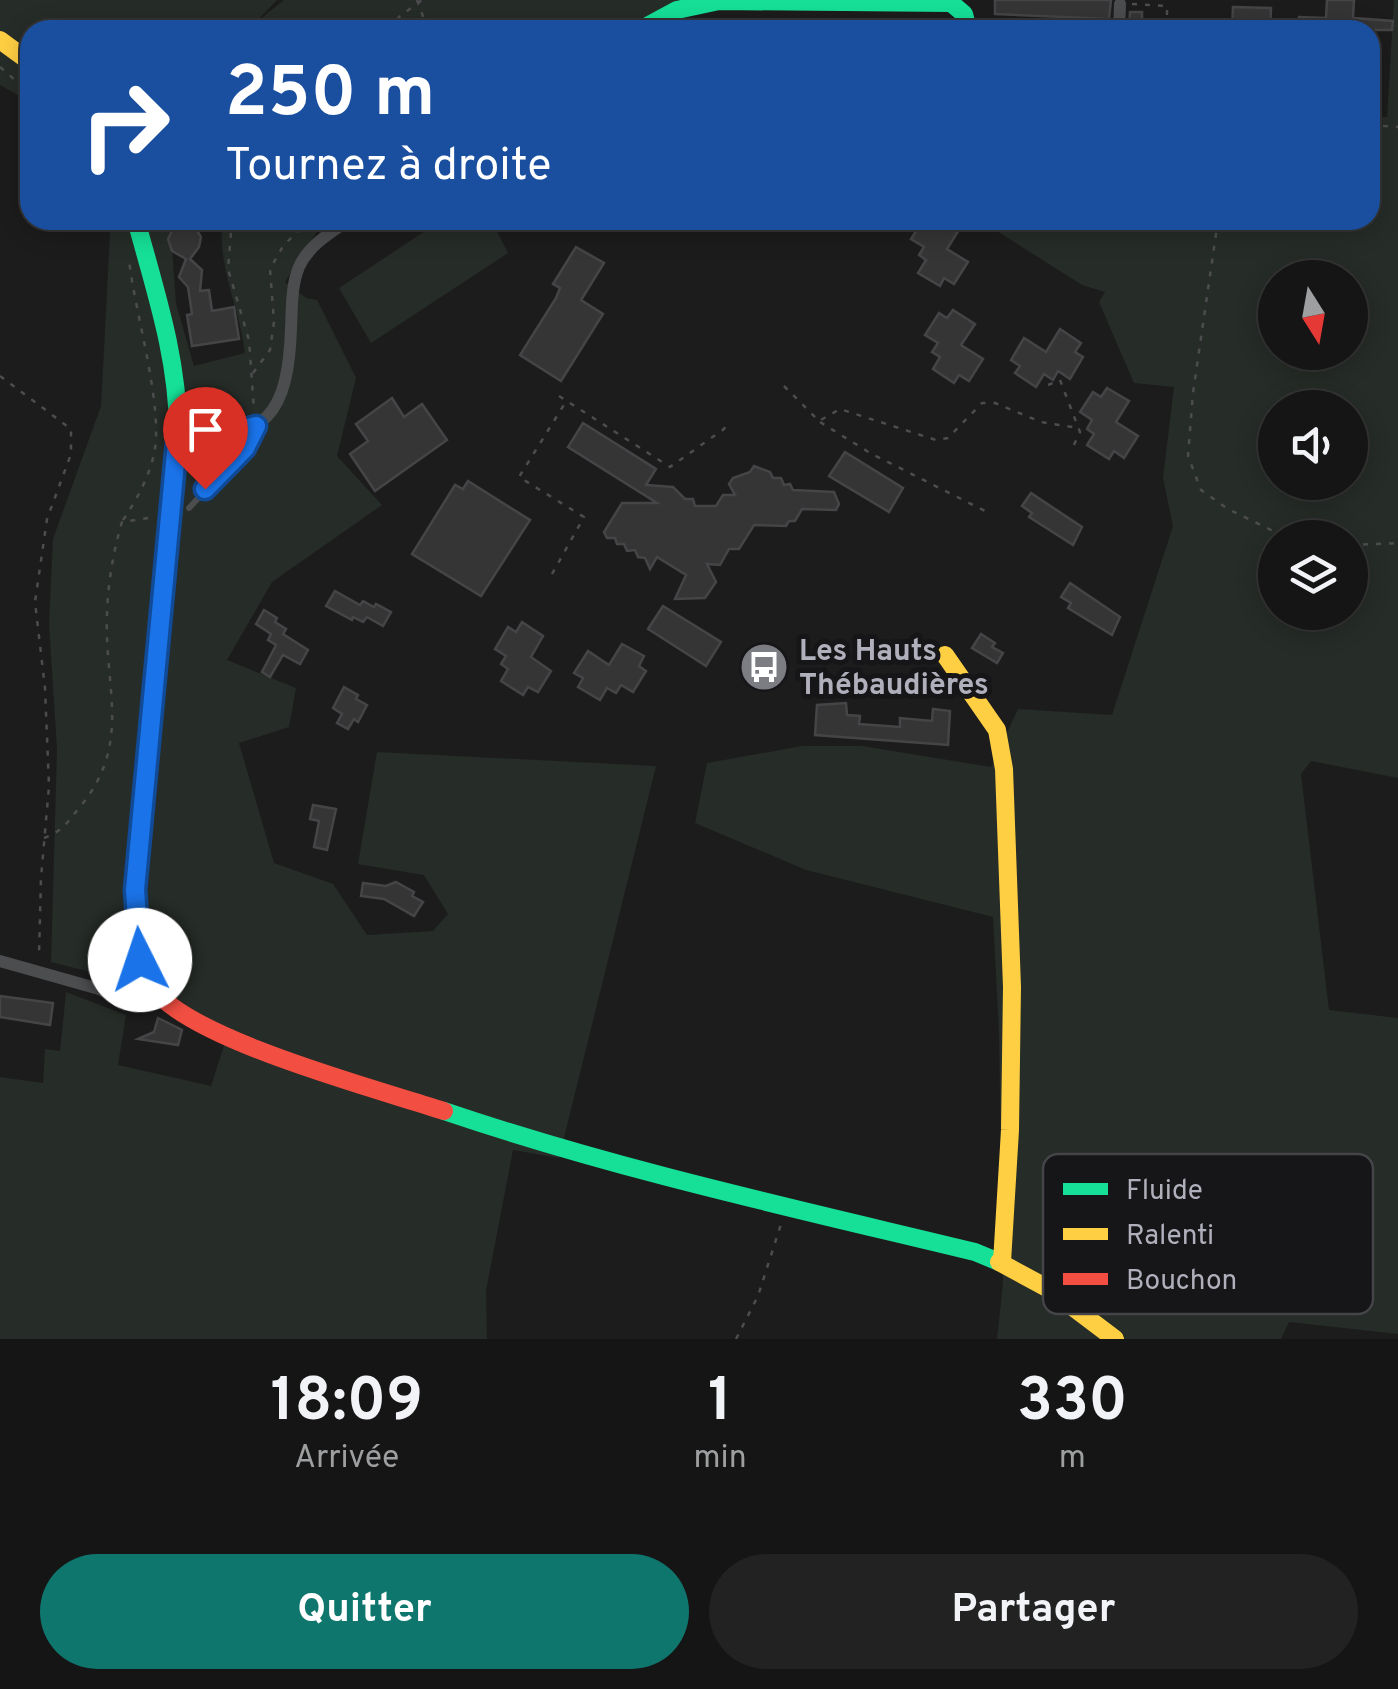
<!DOCTYPE html>
<html lang="fr">
<head>
<meta charset="utf-8">
<style>
  body { margin:0; font-family:Overpass,sans-serif; background:#222; color:#f1f3f6; height:100vh; display:flex; flex-direction:column; font-size:38px; white-space:nowrap }
  * { box-sizing:border-box; margin:0 }
  p { font-size:32px; color:#9d9fa0 }
  .icon { flex:none; width:55px; height:55px; fill:none; stroke:currentColor; stroke-width:2; stroke-linecap:round; stroke-linejoin:round }
  .map { position:relative; height:1339px; overflow:hidden }
  .drawer { display:flex; flex-direction:column; background:#151515; flex:1 }
  .drawer>* { flex:none }
  .banner { position:absolute; left:20px; top:20px; width:1360px; height:210px; border-radius:30px; box-shadow:0 5px 25px #0003,0 0 0 2px #343434; background:#1a4fa0; color:#fff; overflow:hidden }
  .needle { width:65px; rotate:169deg }
  .buttons { position:absolute; left:1258px; top:260px; display:grid; gap:20px }
  .buttons a { display:grid; place-items:center; width:110px; height:110px; border-radius:50%; background:#151515; box-shadow:0 5px 25px #0003,0 0 0 2px #343434; font-size:50px }
  .pin { position:absolute; display:grid; place-items:center; width:85px; height:85px; color:#fff; margin:-102px -42px; border-radius:50% 50% 50% 0; rotate:-45deg; box-shadow:0 0 10px #0007 }
  .pin .icon { rotate:45deg }
  .me { position:absolute; width:110px; margin:-55px; rotate:356deg; stroke-linejoin:round; filter:drop-shadow(0 0 8px #0008) }
  .turn { display:flex; align-items:center; gap:35px; height:210px; padding:0 40px; font-size:45px }
  .turn .icon { width:130px; height:130px; stroke-width:2.5 }
  .turn b { display:block; font-size:70px; line-height:85px }
  .eta { display:flex; justify-content:space-evenly; align-items:center; height:170px; text-align:center }
  .eta b { font-size:60px; font-weight:700; line-height:70px }
  .button { display:flex; gap:20px; margin-top:auto; padding:20px 40px }
  .button a { flex:1; height:115px; border-radius:60px; background:#0f766e; color:#fff; font-size:40px; font-weight:700; line-height:115px; text-align:center }
  .button a+a { background:#222; color:#f1f3f6 }
  .map>svg:first-child { display:block }
  .green { fill:#262c27; fill-rule:evenodd }
  .building { fill:#353536; stroke:#454548; stroke-width:2.5 }
  .lines { fill:none; stroke-linecap:round; stroke-linejoin:round }
  .path { stroke:#4d4d50; stroke-width:2.5; stroke-dasharray:5 8; stroke-linecap:butt }
  .lane { stroke:#4c4d4e; stroke-width:6 }
  .street { stroke:#4c4d4e; stroke-width:12 }
  .fast { stroke:#16e098; stroke-width:18 }
  .slow { stroke:#ffcf43; stroke-width:18 }
  .jam { stroke:#f24e42; stroke-width:18 }
  .route-casing { stroke:#114b97; stroke-width:25 }
  .route { stroke:#1a73e8; stroke-width:18 }
  .labels { text-anchor:middle; stroke-width:10; stroke-linejoin:round; paint-order:stroke }
  .poi-label { font-size:30px; font-weight:bold; fill:#afb0bb; stroke:#161618; text-anchor:start }
  .key { fill:#161618; stroke:#444449; stroke-width:2.5 }
  .key-label { font-size:28px; fill:#afb0bb }
</style>
</head>
<body>
<div class="map">
<svg width="1398" height="1339" viewBox="0 0 1398 1339">
  <rect width="100%" height="100%" fill="#1c1c1c"/>
  <g class="green">
    <path d="M0 0H277L254 24 284 0H682L631 30H30V102L0 85Z"/>
    <path d="M1394 0H1398V778L1311 761 1301 774 1329 1010 1398 1018V1334L1289 1322 1281 1339H997L1003 1283 999 1033 993 917 806 870 695 823 707 763 802 746H862L991 767 1018 709 1112 715 1173 526 1163 478 1174 387 1134 383 1099 302 1105 292 1082 285 989 226 990 220H1370V116L1387 117ZM1275 278H1350V352H1275ZM1275 408H1350V482H1275ZM1275 538H1350V612H1275Z"/>
    <path d="M106 220H170L176 304 194 366 245 353C239 305 218 270 222 220H336L316 233 285 282 306 298 317 300 356 378 337 456 382 505 272 582 227 660 296 688 289 727 239 743 274 863 333 884 367 935 433 931 448 914 424 875 358 864 377 752 656 766 559 1158 513 1150 486 1291 487 1339H0V1077L43 1083 45 1049 60 1051 66 992 126 1015 118 1065 211 1086 229 1030 173 1001 146 955 106 976 51 962 57 749 49 624 53 539 101 406 110 234Z"/>
    <path d="M442 220H491L508 253 371 343 339 288Z"/>
  </g>
  <g class="building">
    <path d="M995 0H1111L1109 19 995 14Z"/>
    <path d="M1327 0H1354L1353 18 1393 21 1392 30H1298L1299 17 1326 18Z"/>
    <path d="M1233 7 1271 8 1270 30H1232Z"/>
    <path d="M1130 12H1142V30H1129Z"/>
    <path d="M923 220H948L960 228 947 249 968 262 954 284 944 278 940 286 918 273 926 260 919 255 924 247 911 239Z"/>
    <path d="M188 223 195 227 201 237 199 247 190 259 202 270 200 291 209 290 212 311 234 307 239 339 192 346 187 315 192 314 188 287 179 277 186 259 172 251 168 239 174 227Z"/>
    <path d="M576 247 604 263 581 300 603 314 561 381 520 355 556 298 560 288 553 284Z"/>
    <path d="M953 310 975 324 961 345 983 359 969 381 959 375 954 383 933 369 940 357 932 352 938 343 925 335 939 313 947 318Z"/>
    <path d="M1060 329 1081 343 1075 352 1083 357 1070 379 1058 371 1053 380 1044 374 1036 387 1015 373 1020 366 1011 360 1024 338 1046 352Z"/>
    <path d="M1107 388 1129 401 1116 422 1138 436 1124 458 1114 451 1109 459 1087 445 1094 434 1087 429 1092 420 1080 412 1093 392 1101 397Z"/>
    <path d="M392 398 404 417 422 404 447 440 375 491 350 454 368 441 356 424Z"/>
    <path d="M583 423 656 469 646 485 673 487 685 499H693L695 506H716L723 495H735L729 484 733 478 750 472 754 466 770 472 773 478H781L784 485 790 484 793 490 834 492 839 504 836 510 802 509 795 521H789L786 526 754 525 739 549H729L720 565 707 564 716 582 705 598 675 599 686 575 657 557 650 569 645 558 638 557 635 550 627 551 624 544H617L615 538H607L604 532 622 503H657L568 447Z"/>
    <path d="M845 452 903 488 889 512 829 476Z"/>
    <path d="M468 481 530 520 481 596 412 554 455 485 463 489Z"/>
    <path d="M1031 493 1082 527 1073 545 1029 517 1032 513 1022 506Z"/>
    <path d="M1070 583 1120 617 1112 635 1068 608 1071 603 1061 597Z"/>
    <path d="M335 591 360 605 363 601 374 607 376 604 391 612 383 626 367 617 363 622 353 617 352 620 326 606Z"/>
    <path d="M663 606 721 642 706 666 648 629Z"/>
    <path d="M264 610 277 618 275 622 286 629 283 634 308 650 300 664 283 655 270 677 262 672 276 645 268 640 271 634 256 624Z"/>
    <path d="M522 622 543 636 531 657 551 671 538 692 528 687 523 695 501 681 508 669 501 664 506 656 495 649 508 627 516 632Z"/>
    <path d="M981 634 995 643 992 647 1003 653 997 663 972 648Z"/>
    <path d="M622 644 644 656 639 666 646 671 633 692 621 685 616 693 607 688 600 700 578 687 583 678 574 673 588 651 609 665Z"/>
    <path d="M344 687 358 695 356 699 367 705 358 722 354 719 348 729 337 723 342 714 333 708Z"/>
    <path d="M846 703 847 715 860 716 859 724 900 727V718L932 721 933 709 950 711 948 745 815 735 817 705Z"/>
    <path d="M313 805 336 809 327 850 314 847 319 821 310 819Z"/>
    <path d="M396 882 414 892 412 896 423 902 414 916 384 899 361 896 363 883 386 886Z"/>
    <path d="M0 996 53 1003 50 1025 0 1017Z"/>
    <path d="M158 1018 182 1030 178 1045 138 1039 154 1032Z"/>
  </g>
  <g class="lines">
    <g class="path">
      <path d="M417 0 428 30"/>
      <path d="M1132 4 1167 6V30"/>
      <path d="M389 30 399 17 422 0"/>
      <path d="M0 67 30 93"/>
      <path d="M1370 125 1398 127"/>
      <path d="M232 220 228 269 249 340 254 410"/>
      <path d="M1218 220 1193 393 1188 456 1201 490 1228 509 1271 530 1298 538"/>
      <path d="M253 373 270 350 274 322 270 269 283 246 309 220"/>
      <path d="M0 376 71 429V454L47 519 35 602 45 688 49 786 41 878 39 955"/>
      <path d="M1048 385 1060 380 1080 432 1072 449"/>
      <path d="M784 386 819 421 840 409 936 440 948 438 982 403H995L1041 422 1078 428"/>
      <path d="M559 396 670 467 724 429 727 423"/>
      <path d="M820 422 870 453 989 513"/>
      <path d="M123 520C136 501 147 481 153 458 166 412 134 311 129 259"/>
      <path d="M1350 545 1398 543"/>
      <path d="M552 574 584 517 519 477 567 400"/>
      <path d="M44 838C61 832 68 822 79 808 133 744 104 688 107 614 108 583 113 552 122 522L154 517"/>
      <path d="M736 1339 758 1296 782 1221"/>
    </g>
    <path class="lane" d="M189 508 245 448 255 429"/>
    <g class="street">
      <path d="M1119 30 1120 4"/>
      <path d="M178 431C268 446 288 411 291 329 292 309 291 286 299 267 308 246 331 232 349 220"/>
      <path d="M0 961 99 989 121 999H146L157 995"/>
      <path d="M99 989 144 973"/>
    </g>
    <g class="fast">
      <path d="M640 30 677 10 719 1 951 3 964 14 968 30"/>
      <path d="M136 220C155 290 178 358 178 431L140 841"/>
      <path d="M444 1111C618 1170 797 1209 975 1252L999 1262"/>
    </g>
    <g class="slow">
      <path d="M0 40 30 62"/>
      <path d="M945 655 997 730 1004 769 1012 987 1010 1130 1002 1262"/>
      <path d="M999 1262 1049 1289 1115 1339"/>
    </g>
    <path class="jam" d="M140 841C135 887 128 943 151 985 182 1038 380 1090 444 1111"/>
  </g>
  <g class="lines">
    <g class="route-casing">
      <path id="route" d="M140 960 135 890 178 431 227 434 256 426 245 448 205 489"/>
    </g>
    <use href="#route" class="route"/>
  </g>
  <defs>
    <g id="bus-disc" transform="scale(2.5)"><circle r="9.5" fill="#7c7c83" stroke="#161618"/><path d="M-5-6H5V4H4V6H2V4H-2V6H-4V4H-5ZM-3.5-4V0h7V-4ZM-3.5 1.2v1.5H-2V1.2ZM2 1.2v1.5H3.5V1.2Z" fill="#fff"/></g>
  </defs>
  <g fill-rule="evenodd">
    <use href="#bus-disc" x="764" y="667"/>
  </g>
  <g class="labels">
    <g class="poi-label">
      <text x="799" y="660">Les Hauts<tspan x="799" dy="34">Thébaudières</tspan></text>
    </g>
  </g>
  <rect x="1043" y="1154" width="330" height="160" rx="15" class="key"/>
  <rect x="1063" y="1183" width="45" height="12" fill="#16e098"/>
  <rect x="1063" y="1228" width="45" height="12" fill="#ffcf43"/>
  <rect x="1063" y="1273" width="45" height="12" fill="#f24e42"/>
  <g class="key-label">
    <text x="1126" y="1199">Fluide</text>
    <text x="1126" y="1244">Ralenti</text>
    <text x="1126" y="1289">Bouchon</text>
  </g>
</svg>
<div class="buttons">
<a><svg class="needle" viewBox="-14 -14 28 28"><path d="M0-13l5 13h-10z" fill="#e53935"/><path d="M0 13l5-13h-10z" fill="#9d9fa0"/></svg></a>
<a><svg class="icon" aria-label="sound" viewBox="0 0 24 24"><path d="M4 9h4l5-4v14l-5-4H4zM17 9q2 3 0 6"/></svg></a>
<a><svg class="icon" aria-label="layers" viewBox="0 0 24 24"><path d="M12 4l9 5-9 5-9-5zM3 14l9 5 9-5"/></svg></a>
</div>
<div class="pin" style="left:205px;top:489px;background:#d93025"><svg class="icon" aria-label="arrive" viewBox="0 0 24 24"><path d="M6 21V4h12l-3 4 3 4H6"/></svg></div>
<svg class="me" style="left:140px;top:960px" viewBox="-20 -20 40 40"><circle r="19" fill="#fff"/><path d="M0-13L10 11 0 6-10 11z" fill="#1a73e8"/></svg>
<div class="banner">
<div class="turn"><svg class="icon" aria-label="right" viewBox="0 0 24 24"><path d="M7 20v-9h11M14 6l5 5-5 5"/></svg><div><b>250 m</b>Tournez à droite</div></div>
</div>
</div>
<section class="drawer">
<div class="eta">
<div><b>18:09</b><p>Arrivée</p></div>
<div><b>1</b><p>min</p></div>
<div><b>330</b><p>m</p></div>
</div>
<div class="button"><a>Quitter</a><a>Partager</a></div>
</section>
</body>
</html>
